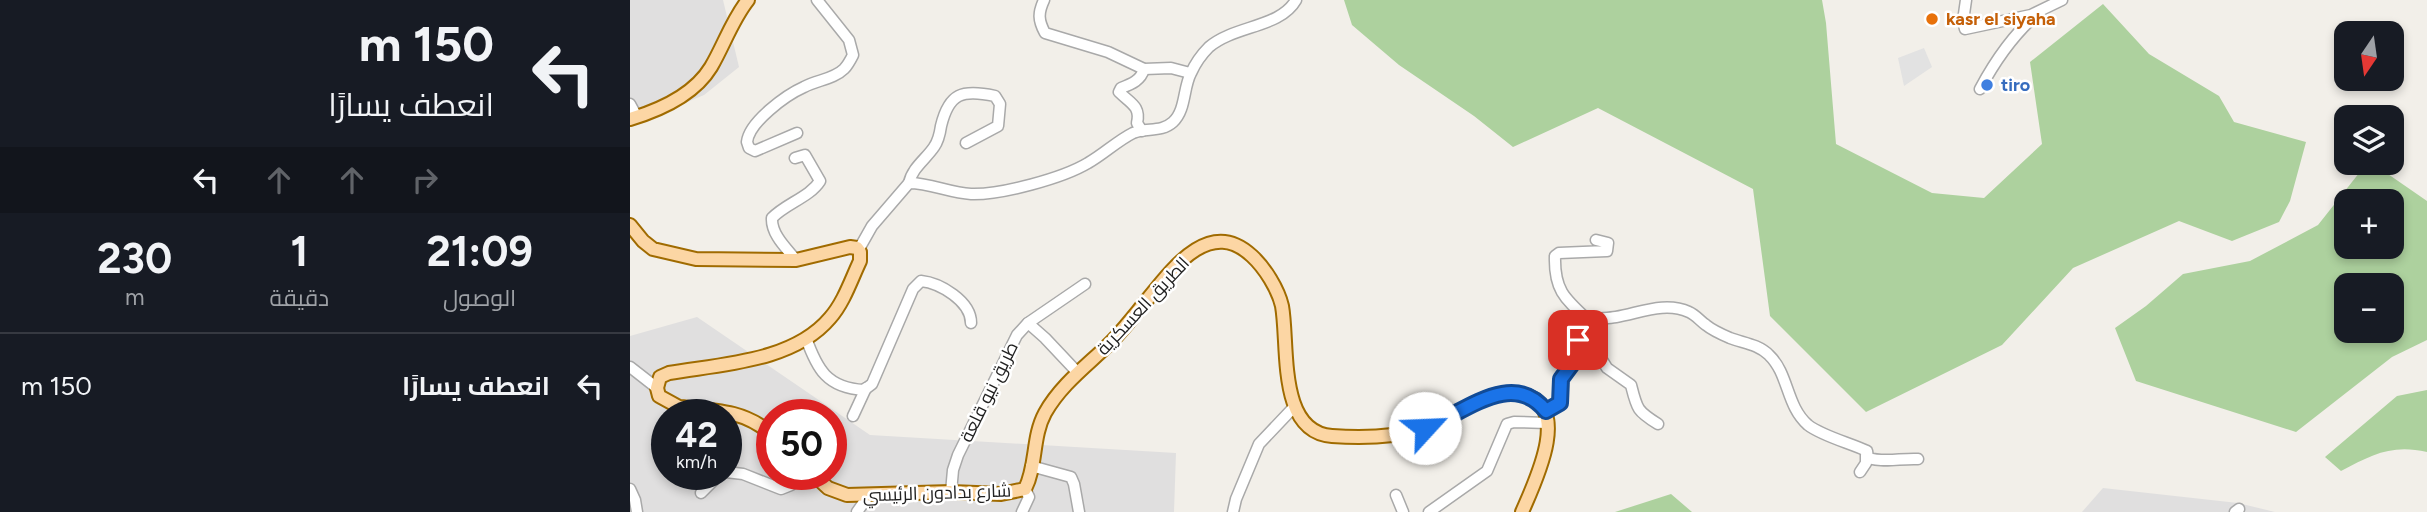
<!DOCTYPE html>
<html lang="ar">
<head>
<meta charset="utf-8">
<style>
  body { margin:0; font-family:Figtree,Cairo,sans-serif; background:#242831; color:#f1f3f6; direction:rtl; height:100vh; display:flex; flex-direction:column; font-size:26px; white-space:nowrap }
  * { box-sizing:border-box; margin:0 }
  p { font-size:23px; color:#9ea1a6 }
  .icon { flex:none; width:38px; height:38px; fill:none; stroke:currentColor; stroke-width:2; stroke-linecap:round; stroke-linejoin:round }
  .map { position:relative; flex:1; overflow:hidden; direction:ltr }
  .panel { display:flex; flex-direction:column; background:#171b24; width:630px }
  .panel>* { flex:none }
  .guide { background:#171b24; color:#f1f3f6; overflow:hidden }
  .needle { width:46px; rotate:193deg }
  .buttons { position:absolute; left:1704px; top:21px; display:grid; gap:14px }
  .buttons a { display:grid; place-items:center; width:70px; height:70px; border-radius:14px; background:#171b24; box-shadow:0 4px 10px #0003; font-size:35px }
  .speed { position:absolute; left:21px; top:399px; display:flex; gap:14px; font-size:35px; font-weight:700; text-align:center }
  .speed>* { display:grid; place-content:center; width:91px; height:91px; border-radius:50%; background:#171b24; box-shadow:0 4px 10px #0003; line-height:1 }
  .speed small { font-size:18px; font-weight:400 }
  .speed .limit { border:10px solid #d22; background:#fff; color:#111 }
  .pin { position:absolute; display:grid; place-items:center; width:60px; height:60px; color:#fff; margin:-30px; border-radius:14px; box-shadow:0 4px 10px #0006 }
  .me { position:absolute; width:77px; margin:-38px; rotate:65deg; stroke-linejoin:round; filter:drop-shadow(0 0 5px #0008) }
  .turn { display:flex; align-items:center; gap:24px; height:147px; padding:0 21px; font-size:32px }
  .turn .icon { width:91px; height:91px; stroke-width:2.5 }
  .turn b { display:block; font-size:49px; line-height:60px }
  .lanes { display:flex; align-items:center; height:66px; padding:0 21px; background:#0003; justify-content:center; gap:35px; direction:ltr }
  .lanes .off { opacity:.35 }
  .eta { display:flex; justify-content:space-evenly; align-items:center; height:119px; text-align:center }
  .eta b { font-size:42px; font-weight:700; line-height:49px }
  ul { padding:0; list-style:none }
  li { display:flex; align-items:center; gap:21px; height:105px; padding:0 21px; border-top:2px solid #363941 }
  li div { flex:1 }
  li b { display:block; font-size:26px }
  li em { font-style:normal }
  main { display:flex; flex:1; min-height:0 }
  .map>svg:first-child { display:block }
  .residential { fill:#e0dfdf; fill-rule:evenodd }
  .forest { fill:#add19e; fill-rule:evenodd }
  .parking { fill:#e2e2e2 }
  .lines { fill:none; stroke-linecap:round; stroke-linejoin:round }
  .minor-casing { stroke:#a9a9a9; stroke-width:13 }
  .major-casing { stroke:#a06b00; stroke-width:16 }
  .minor { stroke:#fff; stroke-width:10 }
  .major { stroke:#fcd6a4; stroke-width:12 }
  .route-casing { stroke:#114b97; stroke-width:18 }
  .route { stroke:#1a73e8; stroke-width:12 }
  .food-dot { fill:#e8710a; stroke:#fff; stroke-width:2.5 }
  .shop-dot { fill:#3f7fe0; stroke:#fff; stroke-width:2.5 }
  .labels { text-anchor:middle; stroke-width:5; stroke-linejoin:round; paint-order:stroke }
  .food-label { font-size:18px; font-weight:bold; fill:#c56008; stroke:#fff; text-anchor:start }
  .shop-label { font-size:18px; font-weight:bold; fill:#366cbe; stroke:#fff; text-anchor:start }
  .street-label { font-size:18px; fill:#222; stroke:#fff }
</style>
</head>
<body>
<main>
<div class="map">
<svg width="1797" height="512" viewBox="0 0 1797 512">
  <rect width="100%" height="100%" fill="#f2efe9"/>
  <g class="residential">
    <path d="M0 0H93L109 67 74 95 0 126Z"/>
    <path d="M67 317 240 435 546 453 544 512H0V336ZM37 415H96V474H37ZM142 415H201V474H142Z"/>
    <path d="M1473 488 1608 503 1645 512H1452Z"/>
  </g>
  <g class="forest">
    <path d="M714 0H1192L1196 23 1206 144 1302 193 1354 198 1412 144 1400 62 1473 4 1519 54 1589 96 1604 122 1676 142 1660 201 1649 222 1602 241 1549 221 1443 268 1372 345 1236 412 1140 316 1123 189 968 108 883 147 844 116 769 65 722 25Z"/>
    <path d="M1737 163H1742L1797 201V340L1762 357 1666 432 1506 381 1485 328 1516 306 1553 274 1620 261 1688 225ZM1717 201H1762V247H1717ZM1717 285H1762V331H1717Z"/>
    <path d="M1797 390V452C1761 444 1742 455 1711 471L1695 457 1767 396Z"/>
    <path d="M1041 494 1062 512H985Z"/>
  </g>
  <path class="parking" d="M1294 48 1302 67 1274 86 1268 58Z"/>
  <g class="lines">
    <g class="minor-casing">
      <g id="minor">
        <path d="M414 0C408 13 408 20 415 33L478 52 514 69 541 68 560 73"/>
        <path d="M1336 0 1333 21 1335 29 1401 15 1432 0"/>
        <path d="M1350 89C1365 61 1382 36 1406 15"/>
        <path d="M0 104 7 117"/>
        <path d="M512 131 507 123C511 106 500 103 489 92L491 88C502 84 511 80 514 69"/>
        <path d="M167 133 125 151 119 148 117 142C119 122 156 95 174 87 187 80 204 79 214 69 218 65 221 59 223 55L219 40 187 0"/>
        <path d="M165 158 175 155 190 181C180 197 155 204 142 218 141 234 156 248 166 260"/>
        <path d="M279 183C282 168 296 159 304 147 309 140 310 133 311 126 319 93 332 89 365 96L370 104 368 126 336 143"/>
        <path d="M966 240 978 243 977 251 929 253 925 256C924 289 934 298 957 319V336L977 368 1001 385C1007 409 1007 411 1028 424"/>
        <path d="M229 249 242 226 279 183C300 183 320 193 341 194 371 195 433 178 458 163 474 154 487 141 503 133 516 127 531 133 543 122 556 110 553 88 561 73 565 64 572 54 579 47 605 25 650 28 666 0"/>
        <path d="M398 323 415 338 448 373"/>
        <path d="M176 338C187 369 197 388 234 390L242 384 283 289 291 281C310 283 341 301 341 323"/>
        <path d="M0 367 27 388"/>
        <path d="M916 411 929 405 931 379 947 359 949 352 947 328 949 323C961 318 973 319 986 317 1010 313 1035 301 1059 312 1066 315 1070 321 1076 325 1082 330 1093 335 1100 338 1113 343 1128 344 1139 355 1159 374 1156 406 1178 425 1192 436 1220 443 1237 451L1238 458C1255 463 1271 458 1288 459"/>
        <path d="M223 416 236 388"/>
        <path d="M401 466 441 477 444 484 449 512"/>
        <path d="M96 472 113 474 151 489 161 485 170 474"/>
        <path d="M1230 472 1236 463V455"/>
        <path d="M0 489 5 500 7 512"/>
        <path d="M321 492 323 470 328 455 387 335 398 323 455 284"/>
        <path d="M71 493 90 474"/>
        <path d="M766 495 773 512"/>
        <path d="M227 512 239 495"/>
        <path d="M392 512 399 497 395 489"/>
        <path d="M603 512 606 499 629 444 665 406"/>
        <path d="M799 512 857 471 877 424 884 422 917 423"/>
        <path d="M1605 512 1609 509"/>
      </g>
    </g>
    <g class="major-casing">
      <g id="major">
        <path d="M0 119C30 110 64 95 81 67 94 45 102 20 118 0"/>
        <path d="M0 225 13 241 23 249 66 259 166 260 220 247 227 248 230 252V261C221 280 214 302 200 318 163 362 91 364 39 373L30 377 27 388 29 396 49 407C83 410 116 410 142 435"/>
        <path d="M183 474 198 488 217 495 321 492 371 494 395 489C407 465 402 437 415 413 430 386 455 367 476 347 488 336 498 323 508 311 536 278 576 213 622 256 635 268 648 289 652 306 659 345 647 432 702 436 730 438 765 437 792 429 816 422 835 405 859 397 870 393 883 392 895 395 942 408 904 484 892 512"/>
      </g>
    </g>
    <use href="#minor" class="minor"/>
    <use href="#major" class="major"/>
  </g>
  <g class="lines">
    <g class="route-casing">
      <path id="route" d="M795 428C833 414 882 368 916 411L930 403 931 379 948 356V340"/>
    </g>
    <use href="#route" class="route"/>
  </g>
  <circle class="food-dot" cx="1302" cy="19" r="7"/>
  <circle class="shop-dot" cx="1357" cy="85" r="7"/>
  <g class="labels">
    <g class="food-label">
      <text x="1316" y="25">kasr el siyaha</text>
    </g>
    <g class="shop-label">
      <text x="1371" y="91">tiro</text>
    </g>
    <g class="street-label">
      <text transform="translate(513 306) rotate(-47)" y="6">الطريق العسكرية</text>
      <text transform="translate(359 392) rotate(-64)" y="6">طريق نيو قلعة</text>
      <text transform="translate(307 493) rotate(-2)" y="6">شارع بدادون الرئيسي</text>
    </g>
  </g>
</svg>
<div class="buttons">
<a><svg class="needle" viewBox="-14 -14 28 28"><path d="M0-13l5 13h-10z" fill="#e53935"/><path d="M0 13l5-13h-10z" fill="#9ea1a6"/></svg></a>
<a><svg class="icon" aria-label="layers" viewBox="0 0 24 24"><path d="M12 4l9 5-9 5-9-5zM3 14l9 5 9-5"/></svg></a>
<a>+</a>
<a>−</a>
</div>
<div class="speed"><div>42<small>km/h</small></div><div class="limit">50</div></div>
<div class="pin" style="left:948px;top:340px;background:#d93025"><svg class="icon" aria-label="arrive" viewBox="0 0 24 24"><path d="M6 21V4h12l-3 4 3 4H6"/></svg></div>
<svg class="me" style="left:795px;top:428px" viewBox="-20 -20 40 40"><circle r="19" fill="#fff"/><path d="M0-13L10 11 0 6-10 11z" fill="#1a73e8"/></svg>
</div>
<section class="panel">
<div class="guide">
<div class="turn"><svg class="icon" aria-label="left" viewBox="0 0 24 24"><path d="M17 20v-9H6M10 6l-5 5 5 5"/></svg><div><b>150 m</b>انعطف يسارًا</div></div>
<div class="lanes"><svg class="icon" aria-label="left" viewBox="0 0 24 24"><path d="M17 20v-9H6M10 6l-5 5 5 5"/></svg><svg class="icon off" aria-label="ahead" viewBox="0 0 24 24"><path d="M12 20V5M6 11l6-6 6 6"/></svg><svg class="icon off" aria-label="ahead" viewBox="0 0 24 24"><path d="M12 20V5M6 11l6-6 6 6"/></svg><svg class="icon off" aria-label="right" viewBox="0 0 24 24"><path d="M7 20v-9h11M14 6l5 5-5 5"/></svg></div>
</div>
<div class="eta">
<div><b>21:09</b><p>الوصول</p></div>
<div><b>1</b><p>دقيقة</p></div>
<div><b>230</b><p>m</p></div>
</div>
<ul>
<li><svg class="icon" aria-label="left" viewBox="0 0 24 24"><path d="M17 20v-9H6M10 6l-5 5 5 5"/></svg><div><b>انعطف يسارًا</b></div><em>150 m</em></li>
</ul>
</section>
</main>
</body>
</html>
